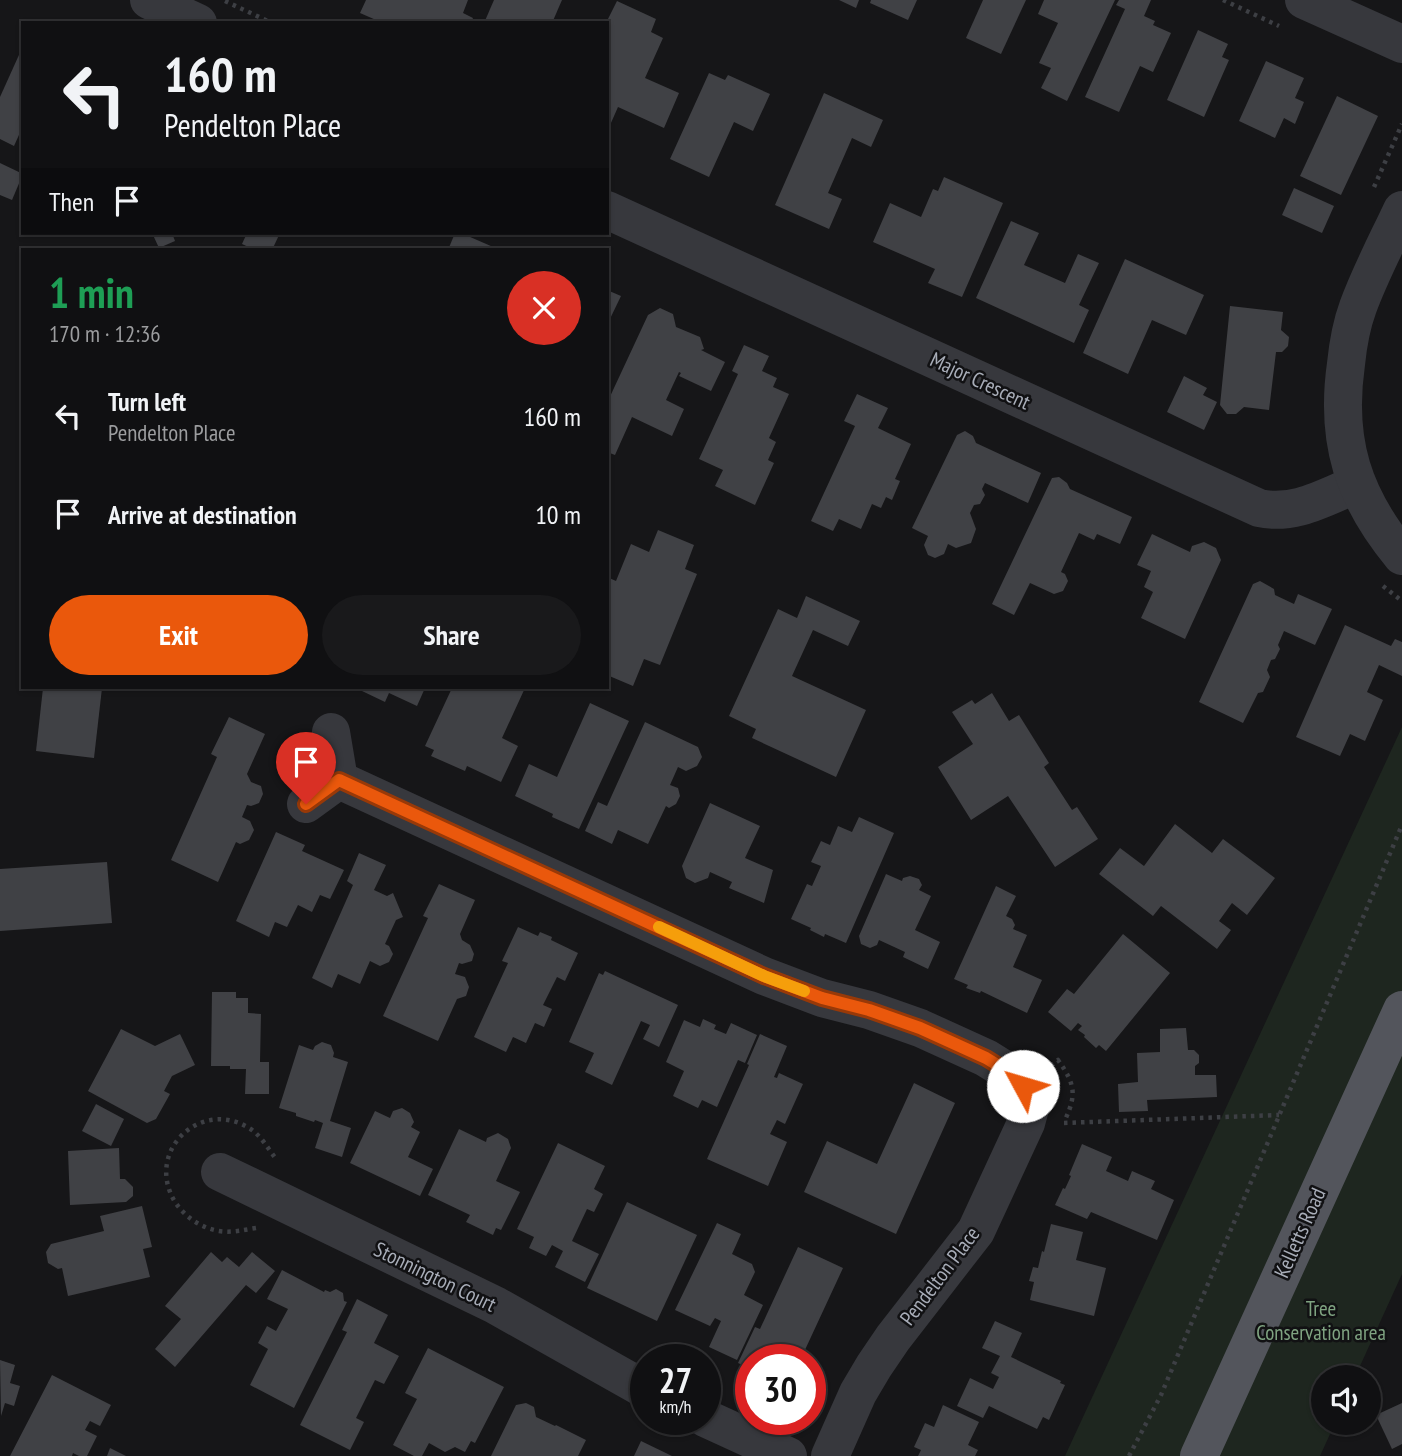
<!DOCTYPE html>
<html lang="en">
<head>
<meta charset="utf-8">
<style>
  body { margin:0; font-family:"PT Sans Narrow",sans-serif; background:#19191b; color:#f1f3f6; height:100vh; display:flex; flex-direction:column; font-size:26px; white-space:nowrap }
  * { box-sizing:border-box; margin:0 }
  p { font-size:23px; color:#9c9d9f }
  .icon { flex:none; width:38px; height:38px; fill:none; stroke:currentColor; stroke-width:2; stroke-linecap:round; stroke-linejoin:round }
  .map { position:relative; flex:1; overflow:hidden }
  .sheet { position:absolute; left:21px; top:248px; width:588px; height:441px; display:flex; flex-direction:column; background:#101012; border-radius:0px; box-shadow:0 2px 5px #0004,0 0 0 2px #303032 }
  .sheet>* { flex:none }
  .guide { position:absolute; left:21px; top:21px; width:588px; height:214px; border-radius:0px; box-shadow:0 2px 5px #0004,0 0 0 2px #303032; background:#101012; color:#f1f3f6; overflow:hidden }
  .tools { position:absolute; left:1311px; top:1365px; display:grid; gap:14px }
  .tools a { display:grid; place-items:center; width:70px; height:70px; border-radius:50%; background:#101012; box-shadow:0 2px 5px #0004,0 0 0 2px #303032; font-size:35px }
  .speed { position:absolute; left:630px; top:1344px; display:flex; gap:14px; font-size:35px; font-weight:700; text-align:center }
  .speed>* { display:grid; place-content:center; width:91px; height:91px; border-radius:50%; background:#101012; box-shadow:0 2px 5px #0004,0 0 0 2px #303032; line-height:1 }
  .speed small { font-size:18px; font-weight:400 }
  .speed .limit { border:10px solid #d22; background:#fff; color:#111 }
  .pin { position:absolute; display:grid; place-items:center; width:60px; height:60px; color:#fff; margin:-72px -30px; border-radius:50% 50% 50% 0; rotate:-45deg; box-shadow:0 0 7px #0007 }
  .pin .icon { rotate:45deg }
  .me { position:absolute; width:77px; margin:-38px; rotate:309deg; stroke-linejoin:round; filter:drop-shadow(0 0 5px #0008) }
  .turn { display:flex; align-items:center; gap:24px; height:147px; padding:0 28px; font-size:32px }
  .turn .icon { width:91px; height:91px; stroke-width:2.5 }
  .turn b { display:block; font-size:49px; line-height:60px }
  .then { display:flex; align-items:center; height:66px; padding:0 28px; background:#0003; gap:14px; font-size:26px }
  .round { display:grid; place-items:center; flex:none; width:74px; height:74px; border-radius:37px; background:#19191b }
  .summary { display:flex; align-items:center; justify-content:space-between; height:119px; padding:0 28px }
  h1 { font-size:42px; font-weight:700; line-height:52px; color:#1e9e55 }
  .primary-button { display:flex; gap:14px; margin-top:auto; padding:14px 28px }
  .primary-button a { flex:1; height:80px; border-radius:42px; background:#ea580c; color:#fff; font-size:28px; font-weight:700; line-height:80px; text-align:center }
  .primary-button a+a { background:#19191b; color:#f1f3f6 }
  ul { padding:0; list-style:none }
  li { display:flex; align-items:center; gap:21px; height:98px; padding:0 28px }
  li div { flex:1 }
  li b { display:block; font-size:26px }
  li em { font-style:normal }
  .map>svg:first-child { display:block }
  .green { fill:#1e261f }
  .building { fill:#404145 }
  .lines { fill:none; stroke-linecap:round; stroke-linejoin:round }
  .path { stroke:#3d3f44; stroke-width:4.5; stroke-dasharray:3.5 5; stroke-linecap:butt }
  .minor { stroke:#37383d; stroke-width:38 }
  .major { stroke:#53555c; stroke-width:38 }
  .route-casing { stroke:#983908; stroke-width:18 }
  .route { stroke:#ea580c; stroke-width:12 }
  .slow { stroke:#f59e0b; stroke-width:12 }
  .labels { text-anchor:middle; stroke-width:5; stroke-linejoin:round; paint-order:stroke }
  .street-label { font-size:21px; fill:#a8adb8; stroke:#111113 }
  .park-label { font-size:21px; fill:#7fa381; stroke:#111113 }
</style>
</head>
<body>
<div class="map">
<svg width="1402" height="1456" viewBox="0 0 1402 1456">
  <rect width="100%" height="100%" fill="#161618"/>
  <path class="green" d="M1402 727V1274L1355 1377H1323V1423H1335L1320 1456H1065Z"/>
  <g class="building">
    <path d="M366 0H468L463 13 473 18 471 23H377L376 20 360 13Z"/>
    <path d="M494 0H562L552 23H484Z"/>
    <path d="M839 0H859L856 8Z"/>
    <path d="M871 0H917L908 20 870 3Z"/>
    <path d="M983 0H1026L1001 54 966 38Z"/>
    <path d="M1044 0H1115L1067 101 1041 88 1051 68 1039 63 1058 23 1038 14Z"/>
    <path d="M1119 0H1151L1144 16 1155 21 1153 25 1171 33 1153 72 1140 66 1119 112 1085 97 1125 9 1116 5Z"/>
    <path d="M617 1 656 19 651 32 663 38 645 78 679 93 664 128 618 107 607 132V21Z"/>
    <path d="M1198 30 1228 44 1222 57 1229 60 1204 117 1167 100Z"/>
    <path d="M23 46V126L14 146 0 139V97Z"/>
    <path d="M1266 61 1304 78 1295 98 1304 102 1295 124 1284 118 1275 138 1239 121Z"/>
    <path d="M709 73 725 80 728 75 770 94 753 131 734 122 709 177 670 159Z"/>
    <path d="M824 93 883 120 871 147 852 138 828 193 842 199 829 229 775 205Z"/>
    <path d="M1337 96 1378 116 1341 195 1300 176Z"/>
    <path d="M0 163 23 174 12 200 0 195Z"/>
    <path d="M944 177 1003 203 962 297 928 283 935 269 873 242 890 203 921 217 933 189 938 191Z"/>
    <path d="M1294 188 1334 206 1322 233 1282 215Z"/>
    <path d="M1011 221 1039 233 1024 265 1065 283 1078 254 1099 263 1079 305 1089 310 1074 343 976 298Z"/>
    <path d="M148 233H172L175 241 159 248 153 235Z"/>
    <path d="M247 233H280L272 250H255L242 244Z"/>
    <path d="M455 233H461L500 250H448Z"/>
    <path d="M1125 259 1204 295 1186 335 1152 320 1128 374 1083 353Z"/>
    <path d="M607 290 621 296 607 325Z"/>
    <path d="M1230 306 1283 312 1281 330 1289 337 1288 346 1282 352H1276L1269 410 1244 407 1236 414H1227L1220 405Z"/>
    <path d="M660 308 673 314 676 327 700 337 704 349 701 350 725 362 711 391 679 376 681 373 679 372 666 400 684 409 672 436 632 417 615 455 607 452V403L648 315Z"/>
    <path d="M744 345 769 356 762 371 777 378 773 387 789 394 769 438 776 442 768 460 774 463 755 505 715 486 723 470 699 459 738 374 732 371Z"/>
    <path d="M1184 376 1207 388 1203 395 1217 402 1204 430 1167 412Z"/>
    <path d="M857 394 888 408 878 428 911 444 895 479 900 481 892 500 886 497 881 508 872 504 861 529 839 519 833 531 811 521 855 426 844 421Z"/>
    <path d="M965 431 973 436 976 443 1041 473 1028 503 985 483 982 489 985 495 980 504 974 505 970 513 976 529 971 543 956 548 948 544 944 554 935 558 928 555 924 545 928 536 912 528 957 435Z"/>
    <path d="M1059 477 1067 483 1070 489 1132 517 1120 544 1097 534 1094 540 1079 533 1061 572 1065 574 1068 581 1063 591 1054 594 1030 583 1014 615 992 604 1052 478Z"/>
    <path d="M658 530 694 545 685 569 697 574 660 665 644 659 633 686 607 675V577L616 581 631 544 649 552Z"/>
    <path d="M1152 534 1190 552 1192 546 1204 542 1216 548 1221 560 1185 639 1141 618 1153 592 1144 587 1151 571 1137 565Z"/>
    <path d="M1260 581 1274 589 1275 595 1294 604 1298 594 1332 609 1315 645 1284 631 1278 645 1280 649 1275 659 1271 660 1267 670 1270 677 1263 692 1258 693 1243 723 1199 702 1253 584Z"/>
    <path d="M806 596 860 621 848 646 813 630 792 676 866 710 836 777 752 738 756 729 729 716 778 609 797 618Z"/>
    <path d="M1345 625 1391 646 1395 639 1402 642V676L1379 665 1367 692 1383 700 1365 741 1350 734 1340 756 1296 737Z"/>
    <path d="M43 688H102L94 758 36 751Z"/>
    <path d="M364 688H425L417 706 389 693 385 702 362 691Z"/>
    <path d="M452 688H525L502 738 518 746 501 782 467 766 465 771 431 756 434 750 425 746Z"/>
    <path d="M992 693 1009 721 1019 715 1049 763 1044 767 1072 810 1077 807 1098 839 1055 867 1008 796 971 820 938 767 973 744 952 712 972 700 975 704Z"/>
    <path d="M590 703 629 721 579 829 552 817 553 814 515 796 529 764 557 777Z"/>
    <path d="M229 717 265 734 247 774 251 782 261 786 263 794 259 803 251 806 247 805 242 817 250 821 254 830 249 840 240 844 236 842 218 882 171 860 217 757 211 754Z"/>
    <path d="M645 722 698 747 702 757 697 766 686 771 678 767 670 785 678 788 680 796 676 804 669 808 666 806 648 844 618 830 612 844 585 831 598 802 607 806Z"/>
    <path d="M710 803 760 826 745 858 773 870 764 903 729 888 732 882 710 872 708 878 695 883 686 878 682 866Z"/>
    <path d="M859 817 894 833 846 943 825 934 824 937 810 930 811 928 791 919 807 884 812 886 821 866 811 862 821 841 830 845 838 826 852 832Z"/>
    <path d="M1175 824 1212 853 1223 839 1275 878 1247 915 1232 903 1219 921 1231 930 1217 949 1161 906 1153 916 1099 874 1120 848 1144 866Z"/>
    <path d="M276 832 305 845 302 851 344 870 330 899 320 895 312 912 298 905 287 927 275 922 269 937 236 921Z"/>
    <path d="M359 853 386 865 374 890 387 896 393 893 403 917 396 920 385 944 389 946 393 954 389 962 380 966 370 961 360 984 338 974 332 988 312 978 353 885 347 881Z"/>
    <path d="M107 862 112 923 0 931V869Z"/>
    <path d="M886 874 902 881 903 878 910 876 919 879 922 885 919 890 931 896 915 930 940 942 928 969 903 957 905 952 879 940 877 945 870 948 861 944 859 936Z"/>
    <path d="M439 884 475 900 460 934 462 940 470 945 474 954 472 961 462 964 459 963 455 974 465 977 469 987 466 996 457 999 438 1041 383 1016 428 918 423 916Z"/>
    <path d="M996 886 1016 896 1006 916 1012 919 1015 925 1013 929 1027 935 1013 967 1042 980 1027 1013 981 991 980 993 966 988 968 985 954 979Z"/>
    <path d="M518 927 538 936 540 932 552 937 551 940 578 953 565 981 557 977 543 1005 552 1009 544 1027 535 1023 526 1043 513 1037 506 1052 474 1037 508 963 502 961Z"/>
    <path d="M1123 934 1170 973 1106 1051 1099 1045 1096 1048 1084 1037 1085 1035 1078 1030 1082 1026 1078 1023 1071 1031 1048 1012 1067 989 1074 994Z"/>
    <path d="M605 971 678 1005 659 1047 643 1039 650 1025 641 1021 612 1085 585 1072 594 1053 569 1042 599 973 603 975Z"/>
    <path d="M212 992H236V998H248V1013L261 1014 260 1062H269V1094H245L246 1069H230V1066H211Z"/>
    <path d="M703 1019 716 1025 714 1029 726 1034 731 1023 757 1035 745 1063 738 1060 717 1107 702 1100 698 1108 673 1096 684 1071 666 1062 684 1020 700 1027Z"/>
    <path d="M1186 1028 1188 1050H1194L1199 1055V1063L1195 1066V1075H1216L1217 1097 1147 1100 1148 1111 1119 1112 1118 1084 1138 1082 1137 1053 1160 1052V1029Z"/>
    <path d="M121 1029 155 1046 180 1034 195 1065 172 1076 164 1091 170 1094 156 1119 147 1123 88 1091Z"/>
    <path d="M760 1034 787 1046 774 1077 777 1078 779 1073 803 1084 785 1124 777 1120 770 1134 787 1142 768 1186 707 1159 749 1065 747 1064Z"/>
    <path d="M322 1042 331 1045 334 1053 333 1057 348 1062 330 1121 351 1128 342 1157 315 1148 323 1123 315 1120 314 1122 296 1116V1113L279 1108 299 1045 313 1050 315 1046Z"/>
    <path d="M914 1083 955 1103 896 1234 804 1192 827 1141 877 1164Z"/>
    <path d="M96 1104 124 1119 111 1146 82 1131Z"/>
    <path d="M402 1108 410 1113 414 1122 411 1127 420 1132 408 1157 433 1169 420 1196 350 1163 375 1111 390 1118 393 1111Z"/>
    <path d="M459 1129 486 1142 487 1138 498 1133 508 1139 511 1148 496 1181 520 1192 501 1230 496 1228 493 1235 466 1222 470 1215 428 1195Z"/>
    <path d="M558 1143 605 1166 594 1189 603 1194 594 1212 587 1209 572 1241 599 1254 585 1282 555 1267 563 1251 552 1245 546 1256 529 1248 534 1237 517 1229Z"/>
    <path d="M1082 1144 1112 1157 1106 1171 1128 1181 1132 1171 1155 1181 1151 1189 1174 1200 1157 1240 1091 1212 1087 1219 1055 1205 1063 1188 1065 1189 1071 1176 1069 1175Z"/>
    <path d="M119 1148 120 1179H125L133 1187V1196L126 1202 70 1205 68 1151Z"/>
    <path d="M627 1202 697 1235 657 1321 587 1288Z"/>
    <path d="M142 1206 152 1247 143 1249 150 1277 68 1296 62 1268 58 1269 48 1263 46 1252 51 1244 104 1231 100 1216Z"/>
    <path d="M717 1223 741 1234 732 1254 752 1264 755 1272 744 1295 763 1305 737 1360 709 1347 721 1321 715 1318 710 1326 675 1310Z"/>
    <path d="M1051 1224 1083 1232 1076 1260 1106 1268 1094 1316 1030 1300 1034 1282 1029 1281 1033 1267 1038 1268 1042 1251 1044 1252Z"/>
    <path d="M798 1247 843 1268 804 1352 789 1345 782 1360H751V1369L738 1363 755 1327 760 1329Z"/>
    <path d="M211 1252 222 1262 227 1257 239 1267 252 1252 275 1271 256 1293 246 1285 175 1367 155 1349 181 1319 165 1306Z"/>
    <path d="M282 1270 324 1292 325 1290 330 1292 336 1289 343 1293 344 1301 347 1302 294 1408 250 1385 268 1349 258 1343 267 1326 276 1331 288 1309 267 1299Z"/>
    <path d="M357 1299 388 1315 374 1343 399 1356 384 1384 375 1380 356 1418 364 1422 350 1450 300 1425 347 1332 342 1330Z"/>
    <path d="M995 1321 1022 1333 1011 1357 1061 1381 1060 1383 1065 1385 1049 1420 1043 1417 1037 1429 989 1406 983 1418 957 1406 970 1378 993 1389 999 1377 991 1373 1000 1356 982 1348Z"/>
    <path d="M428 1348 504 1387 475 1443 471 1441 465 1452 455 1447 445 1452 429 1443 422 1456H414L393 1445 417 1399 405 1393Z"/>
    <path d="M0 1360 15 1365 10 1383 20 1386 14 1406 5 1403 1 1416Z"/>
    <path d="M52 1375 111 1405 100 1426 90 1421 85 1430 97 1436 87 1456H79L73 1453 72 1456H10Z"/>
    <path d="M526 1403 534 1407 536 1417 555 1426 556 1425 586 1440 578 1456H491L516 1405Z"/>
    <path d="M1402 1403V1444L1392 1449 1376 1415Z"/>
    <path d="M943 1405 979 1422 968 1445 978 1450 975 1456H918L921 1450 914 1447 925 1423 934 1427Z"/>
    <path d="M641 1441 672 1456H634Z"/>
    <path d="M110 1448 126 1456H107Z"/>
  </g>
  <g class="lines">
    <g class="path">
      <path d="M1223 0 1279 26"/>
      <path d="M225 1 272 23"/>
      <path d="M1374 187 1402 124"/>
      <path d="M1383 586 1402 601"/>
      <path d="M1051 1066 1058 1060C1075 1084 1077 1094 1065 1120"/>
      <path d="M1064 1123 1279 1115"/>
      <path d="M256 1228C243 1230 232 1233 219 1231 201 1228 185 1217 175 1202 144 1151 201 1098 249 1128 261 1135 268 1149 277 1160"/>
      <path d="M656 1352 670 1360"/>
      <path d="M705 1378 716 1383"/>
      <path d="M1129 1456 1161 1395 1402 825"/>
    </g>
    <g class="minor">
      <path d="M149 0 198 23"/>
      <path d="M1304 0 1402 44"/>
      <path d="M607 210 1259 508C1294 516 1325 497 1357 484"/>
      <path d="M1402 210C1387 242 1370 274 1358 307 1351 326 1348 344 1346 364 1335 441 1353 497 1402 556"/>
      <path d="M339 780 764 976 822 998 869 1010 920 1028 986 1058 1020 1079 1027 1093 1030 1108 1026 1123 976 1231 893 1338 874 1366 858 1393 830 1456"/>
      <path d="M306 804 339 780 331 732"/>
      <path d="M220 1172 495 1305 646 1390"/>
      <path d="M705 1418 788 1456"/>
    </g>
    <path class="major" d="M1199 1456 1402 1010"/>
  </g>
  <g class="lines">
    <g class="route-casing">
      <path id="route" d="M306 804 339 780 764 976 822 998 869 1010 920 1028 986 1058 1020 1079 1023 1086"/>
    </g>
    <use href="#route" class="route"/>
    <path class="slow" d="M659 927 764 976 804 991"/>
  </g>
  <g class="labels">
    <g class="street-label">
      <text transform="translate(980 381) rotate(25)" y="7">Major Crescent</text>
      <text transform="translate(1300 1233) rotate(-66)" y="7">Kelletts Road</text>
      <text transform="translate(940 1276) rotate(-53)" y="7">Pendelton Place</text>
      <text transform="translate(435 1277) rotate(26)" y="7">Stonnington Court</text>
    </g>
    <g class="park-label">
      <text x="1321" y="1316">Tree<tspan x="1321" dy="24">Conservation area</tspan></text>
    </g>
  </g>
</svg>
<div class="tools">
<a><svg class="icon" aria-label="sound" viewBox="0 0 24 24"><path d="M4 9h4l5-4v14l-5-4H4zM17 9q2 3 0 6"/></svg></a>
</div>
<div class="speed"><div>27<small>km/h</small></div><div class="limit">30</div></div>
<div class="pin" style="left:306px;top:804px;background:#d93025"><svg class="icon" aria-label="arrive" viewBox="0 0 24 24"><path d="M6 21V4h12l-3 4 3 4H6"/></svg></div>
<svg class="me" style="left:1023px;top:1086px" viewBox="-20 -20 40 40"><circle r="19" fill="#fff"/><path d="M0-13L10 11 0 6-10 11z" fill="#ea580c"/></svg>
<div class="guide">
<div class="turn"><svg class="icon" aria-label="left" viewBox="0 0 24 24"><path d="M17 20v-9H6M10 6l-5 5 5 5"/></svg><div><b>160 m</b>Pendelton Place</div></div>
<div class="then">Then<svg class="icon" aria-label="arrive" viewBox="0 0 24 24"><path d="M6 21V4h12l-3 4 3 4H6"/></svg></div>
</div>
<section class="sheet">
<div class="summary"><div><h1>1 min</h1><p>170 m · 12:36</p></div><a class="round" style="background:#d93025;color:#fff"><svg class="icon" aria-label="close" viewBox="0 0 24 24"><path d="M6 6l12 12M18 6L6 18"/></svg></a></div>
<ul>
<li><svg class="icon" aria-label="left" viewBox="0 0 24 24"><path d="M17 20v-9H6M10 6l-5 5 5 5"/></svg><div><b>Turn left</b><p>Pendelton Place</p></div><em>160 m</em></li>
<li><svg class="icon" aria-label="arrive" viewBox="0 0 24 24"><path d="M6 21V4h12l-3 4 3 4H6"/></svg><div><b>Arrive at destination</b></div><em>10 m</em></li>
</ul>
<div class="primary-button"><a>Exit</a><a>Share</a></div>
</section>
</div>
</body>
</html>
